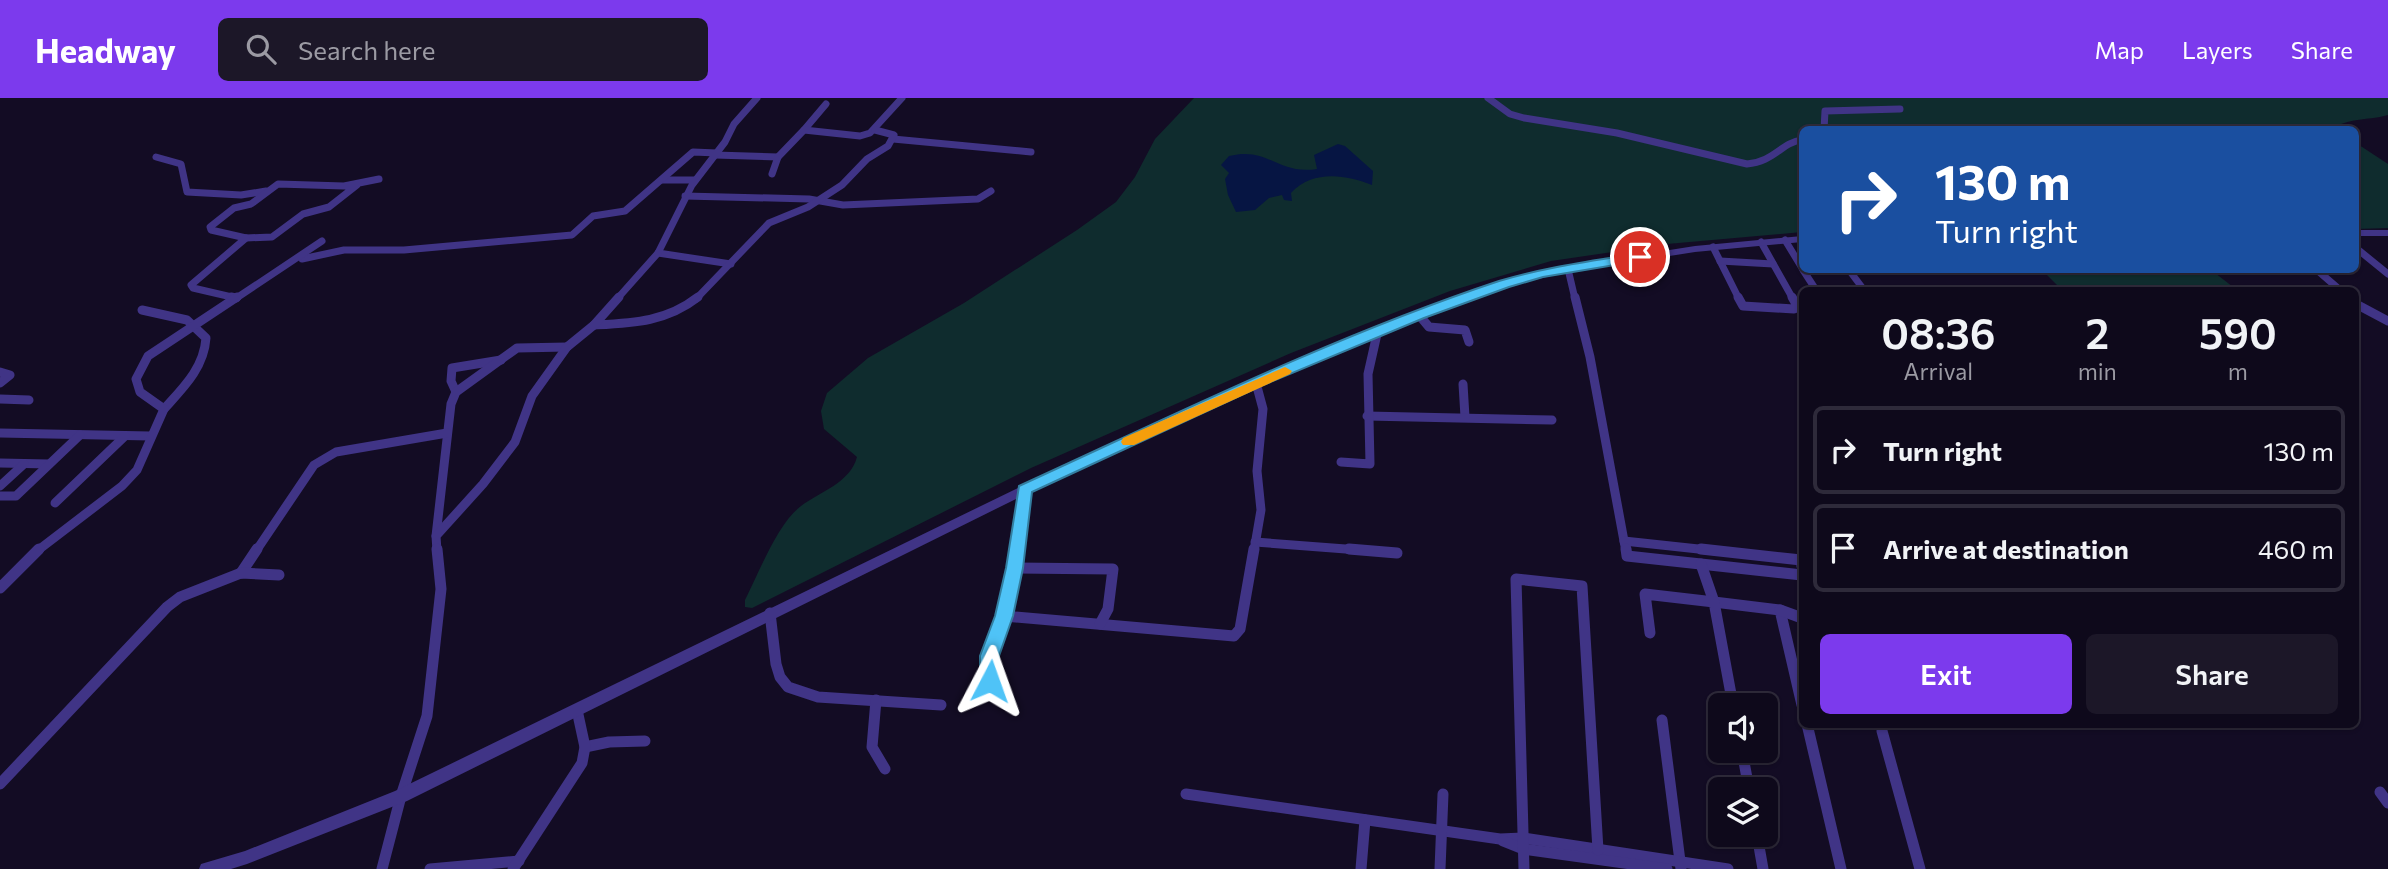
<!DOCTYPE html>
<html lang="en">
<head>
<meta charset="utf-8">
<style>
  body { margin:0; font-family:Commissioner,sans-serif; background:#1c1728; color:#f1f3f6; height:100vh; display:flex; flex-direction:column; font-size:26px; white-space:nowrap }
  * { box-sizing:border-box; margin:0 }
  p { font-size:23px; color:#9b9aa3 }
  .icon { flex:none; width:38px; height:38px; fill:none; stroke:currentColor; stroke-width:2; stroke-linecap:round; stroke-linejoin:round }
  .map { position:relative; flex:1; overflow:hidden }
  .sheet { position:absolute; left:1799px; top:189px; width:560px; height:441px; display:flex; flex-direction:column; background:#0e091b; border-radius:10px; box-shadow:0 2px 5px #0004,0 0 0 2px #2e2a3a }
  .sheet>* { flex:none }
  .guide { position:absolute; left:1799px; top:28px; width:560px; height:147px; border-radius:10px; box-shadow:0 2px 5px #0004,0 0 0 2px #2e2a3a; background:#1a4fa0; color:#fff; overflow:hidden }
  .controls { position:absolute; left:1708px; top:595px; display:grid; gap:14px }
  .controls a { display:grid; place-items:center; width:70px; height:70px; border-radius:10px; background:#0e091b; box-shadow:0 2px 5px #0004,0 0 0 2px #2e2a3a; font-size:35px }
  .pin { position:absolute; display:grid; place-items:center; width:60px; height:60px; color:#fff; margin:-30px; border:4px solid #fff; border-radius:50%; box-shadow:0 2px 7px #0007 }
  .me { position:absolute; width:77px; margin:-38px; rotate:4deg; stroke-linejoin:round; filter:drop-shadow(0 0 5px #0008) }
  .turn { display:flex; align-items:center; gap:24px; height:147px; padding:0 21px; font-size:32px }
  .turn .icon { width:91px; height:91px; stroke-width:2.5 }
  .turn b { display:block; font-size:49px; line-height:60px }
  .eta { display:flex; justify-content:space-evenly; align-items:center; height:119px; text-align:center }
  .eta b { font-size:42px; font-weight:600; line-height:49px }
  .primary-button { display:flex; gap:14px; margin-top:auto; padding:14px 21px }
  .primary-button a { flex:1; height:80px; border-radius:10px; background:#7c3aed; color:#fff; font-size:28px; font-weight:600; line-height:80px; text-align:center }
  .primary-button a+a { background:#1c1728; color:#f1f3f6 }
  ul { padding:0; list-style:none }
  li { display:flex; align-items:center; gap:21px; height:88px; margin:0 14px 10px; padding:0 7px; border:4px solid #2e2a3a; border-radius:10px }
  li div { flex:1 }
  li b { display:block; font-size:26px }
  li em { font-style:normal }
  header { display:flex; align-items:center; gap:42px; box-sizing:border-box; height:98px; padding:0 35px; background:#7c3aed; color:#fff }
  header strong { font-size:33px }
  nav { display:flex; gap:38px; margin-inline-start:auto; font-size:24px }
  .search { width:490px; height:63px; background:#1c1728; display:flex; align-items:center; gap:18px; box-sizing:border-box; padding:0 24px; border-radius:10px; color:#9b9aa3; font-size:26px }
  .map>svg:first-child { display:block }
  .green { fill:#0f2c2e }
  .water { fill:#061543 }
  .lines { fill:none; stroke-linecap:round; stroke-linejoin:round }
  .minor-far2 { stroke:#403486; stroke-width:7 }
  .minor-far1 { stroke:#403486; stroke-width:9 }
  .minor { stroke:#403486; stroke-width:11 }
  .tertiary { fill:#403486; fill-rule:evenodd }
  .route { fill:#4fc3f7; stroke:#337fa1; stroke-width:2 }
  .slow { fill:#f59e0b }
</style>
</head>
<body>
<header>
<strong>Headway</strong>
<div class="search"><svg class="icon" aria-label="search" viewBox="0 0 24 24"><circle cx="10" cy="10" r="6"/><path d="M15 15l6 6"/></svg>Search here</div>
<nav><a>Map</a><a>Layers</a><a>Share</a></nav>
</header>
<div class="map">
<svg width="2388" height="771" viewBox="0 0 2388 771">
  <rect width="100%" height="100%" fill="#130c24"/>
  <g class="green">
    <path d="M1194 0H2388V17C2372 22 2349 20 2336 29L2338 31 1802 32V134L1667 146 1551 163 1450 193 1291 255 1031 370 752 510 745 509V502C759 475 777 426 801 408 821 393 850 385 857 359L824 331 821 313 827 295 868 260 964 205 1077 132 1116 104 1135 79 1155 41Z"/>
    <path d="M2356 45 2388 66V130L2356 131Z"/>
    <path d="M2042 172H2211L2237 192H2062Z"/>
  </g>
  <path class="water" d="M1338 46 1345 48 1373 73 1372 87C1345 76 1312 72 1291 95L1292 103 1284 102 1282 97 1269 100 1255 112 1236 114 1228 97 1225 81 1229 75 1221 67 1229 58C1269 48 1277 77 1317 71L1314 57Z"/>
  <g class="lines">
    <g class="minor-far2">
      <path d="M1488 0 1510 16 1524 20 1617 35 1747 66C1774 64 1782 44 1802 42"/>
      <path d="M804 32 826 6"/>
      <path d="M1824 32 1825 13 1900 11"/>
      <path d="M893 41 1031 54"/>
      <path d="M715 57 778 59"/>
      <path d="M156 59 181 66 187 94 241 97 266 93"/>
      <path d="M772 76 778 59 804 32 860 38 870 35 902 0"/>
      <path d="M662 82H695"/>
      <path d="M357 87 329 109 303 116 272 139 246 140 211 132 210 129 234 110 251 106 278 86 344 88 379 81"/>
      <path d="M685 98 809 101 843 107 978 101 991 93"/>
      <path d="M1785 142 1802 170"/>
      <path d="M1761 144 1793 201"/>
      <path d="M1713 149 1739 201"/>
      <path d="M2356 150 2388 176"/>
      <path d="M658 155 731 166"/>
      <path d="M302 161 344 152H404L572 137 593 118 625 113 693 54 717 55"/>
      <path d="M1720 163 1773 166"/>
      <path d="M1568 171 1575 201"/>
      <path d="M1803 172 1816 192"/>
      <path d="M1849 172 1864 192"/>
      <path d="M2317 172 2340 192"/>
      <path d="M236 200 193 190 191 187 246 140"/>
      <path d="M235 201 322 143"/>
      <path d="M617 201 658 155 692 87 725 44 734 26 757 0"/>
      <path d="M696 201 769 125 808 109 842 87 867 61 888 48 894 37 875 32"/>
    </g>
    <g class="minor-far1">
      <path d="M231 199 236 200"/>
      <path d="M1575 199 1590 259 1624 443"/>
      <path d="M1738 199 1743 208 1794 211 1796 206 1792 199"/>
      <path d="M2356 206 2388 223"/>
      <path d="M142 212 187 222 206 240C204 270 183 290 164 311"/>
      <path d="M1419 217 1429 229 1465 232 1469 244"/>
      <path d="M594 227C633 225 666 224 698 199"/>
      <path d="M0 274 10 277 0 285"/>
      <path d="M1463 286 1465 319"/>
      <path d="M456 294 451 283 452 270 501 262"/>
      <path d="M0 301 29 302"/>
      <path d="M1367 318 1552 322"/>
      <path d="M0 335 150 338"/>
      <path d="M1341 364 1370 366 1368 276 1377 236"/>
      <path d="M0 365 49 366"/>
      <path d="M0 388 24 366"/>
      <path d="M0 398H16L80 337"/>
      <path d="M55 405 125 338"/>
      <path d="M436 438 451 306 456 294 517 250 567 249"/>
      <path d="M1255 444 1372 453"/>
      <path d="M37 453 122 388 137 372 164 311 140 294 136 281 148 258 237 199"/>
      <path d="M256 453 314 367 336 354 447 335"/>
      <path d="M437 453 436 438 483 386 515 344 532 298 567 249 594 227 619 199"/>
      <path d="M1016 453 1024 392"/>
      <path d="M1254 453 1261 412 1257 373 1263 311 1256 285"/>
      <path d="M1626 453 1624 443 1717 453"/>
    </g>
    <g class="minor">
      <path d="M1016 451 1004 518 1234 538 1240 531 1254 451"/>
      <path d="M1349 451 1397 455"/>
      <path d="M1626 451 1627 458 1802 477"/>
      <path d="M1701 451 1801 462 1802 468"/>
      <path d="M1701 466 1714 504 1780 512 1802 607"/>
      <path d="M1014 470 1113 471 1108 511 1100 526"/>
      <path d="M241 475 257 451"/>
      <path d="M0 490 39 451"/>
      <path d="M1780 512 1802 520"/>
      <path d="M770 515 776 566 780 579 788 589 818 599 941 607"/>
      <path d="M1650 535 1645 496 1714 504 1733 607"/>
      <path d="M990 597V558L1004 518"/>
      <path d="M876 602 872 649 885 671"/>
      <path d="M1662 622 1681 771"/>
      <path d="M1807 626 1841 771"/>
      <path d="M1882 633 1920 771"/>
      <path d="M585 649 609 644 645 643"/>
      <path d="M1742 653 1749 691"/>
      <path d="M0 686 167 509 180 499 241 475 279 477"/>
      <path d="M2380 694 2388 705"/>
      <path d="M1186 696 1500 741 1523 740 1728 771"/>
      <path d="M1757 737 1763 771"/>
      <path d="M1503 743 1523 751 1667 771"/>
      <path d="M382 771 401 698 427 618 441 491 437 451"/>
      <path d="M430 771 519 763"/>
      <path d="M513 771 582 665 585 649 577 612"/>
      <path d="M1361 771 1365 722"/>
      <path d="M1440 771 1443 696"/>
      <path d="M1524 771 1516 481 1582 488 1598 752"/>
    </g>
    <g class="tertiary">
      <rect x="2356" y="132" width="32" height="6"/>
      <path d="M1802 138V144L1695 154 1568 174 1508 188 1423 219 1260 287 1028 395 407 703 247 766 231 771H199L201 766 245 753 395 693 1020 389 1252 283 1415 215 1501 184 1568 168 1695 148Z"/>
    </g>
  </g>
  <path class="route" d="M1640 155 1645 156V162L1543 179 1509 189 1424 220 1261 288 1032 394 1023 470 1013 518 999 558V583L996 588 990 590 983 588 980 583V558L995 518 1006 470 1019 388C1176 316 1334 238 1499 183 1545 169 1593 163 1640 155Z"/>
  <path class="slow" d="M1285 269 1292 273 1290 276 1134 347H1123L1121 344 1123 340Z"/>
</svg>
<div class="controls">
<a><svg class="icon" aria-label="sound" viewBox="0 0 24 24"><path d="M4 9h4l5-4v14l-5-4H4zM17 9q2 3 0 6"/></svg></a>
<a><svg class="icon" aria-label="layers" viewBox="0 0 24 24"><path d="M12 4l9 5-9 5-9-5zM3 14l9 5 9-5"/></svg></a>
</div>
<div class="pin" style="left:1640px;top:159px;background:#d93025"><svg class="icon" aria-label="arrive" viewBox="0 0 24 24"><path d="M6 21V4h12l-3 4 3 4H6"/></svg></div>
<svg class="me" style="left:990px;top:583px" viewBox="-20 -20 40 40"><path d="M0-17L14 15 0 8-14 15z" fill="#4fc3f7" stroke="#fff" stroke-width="4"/></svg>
<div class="guide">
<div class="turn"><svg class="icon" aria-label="right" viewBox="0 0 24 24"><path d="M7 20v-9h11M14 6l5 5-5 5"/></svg><div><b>130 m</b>Turn right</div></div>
</div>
<section class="sheet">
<div class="eta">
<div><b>08:36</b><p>Arrival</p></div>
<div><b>2</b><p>min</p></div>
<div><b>590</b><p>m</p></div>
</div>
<ul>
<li><svg class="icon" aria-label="right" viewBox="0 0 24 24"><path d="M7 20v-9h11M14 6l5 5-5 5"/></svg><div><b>Turn right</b></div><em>130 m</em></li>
<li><svg class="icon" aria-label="arrive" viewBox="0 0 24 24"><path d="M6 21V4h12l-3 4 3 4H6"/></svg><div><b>Arrive at destination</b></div><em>460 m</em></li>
</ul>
<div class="primary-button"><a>Exit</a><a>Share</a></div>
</section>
</div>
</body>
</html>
